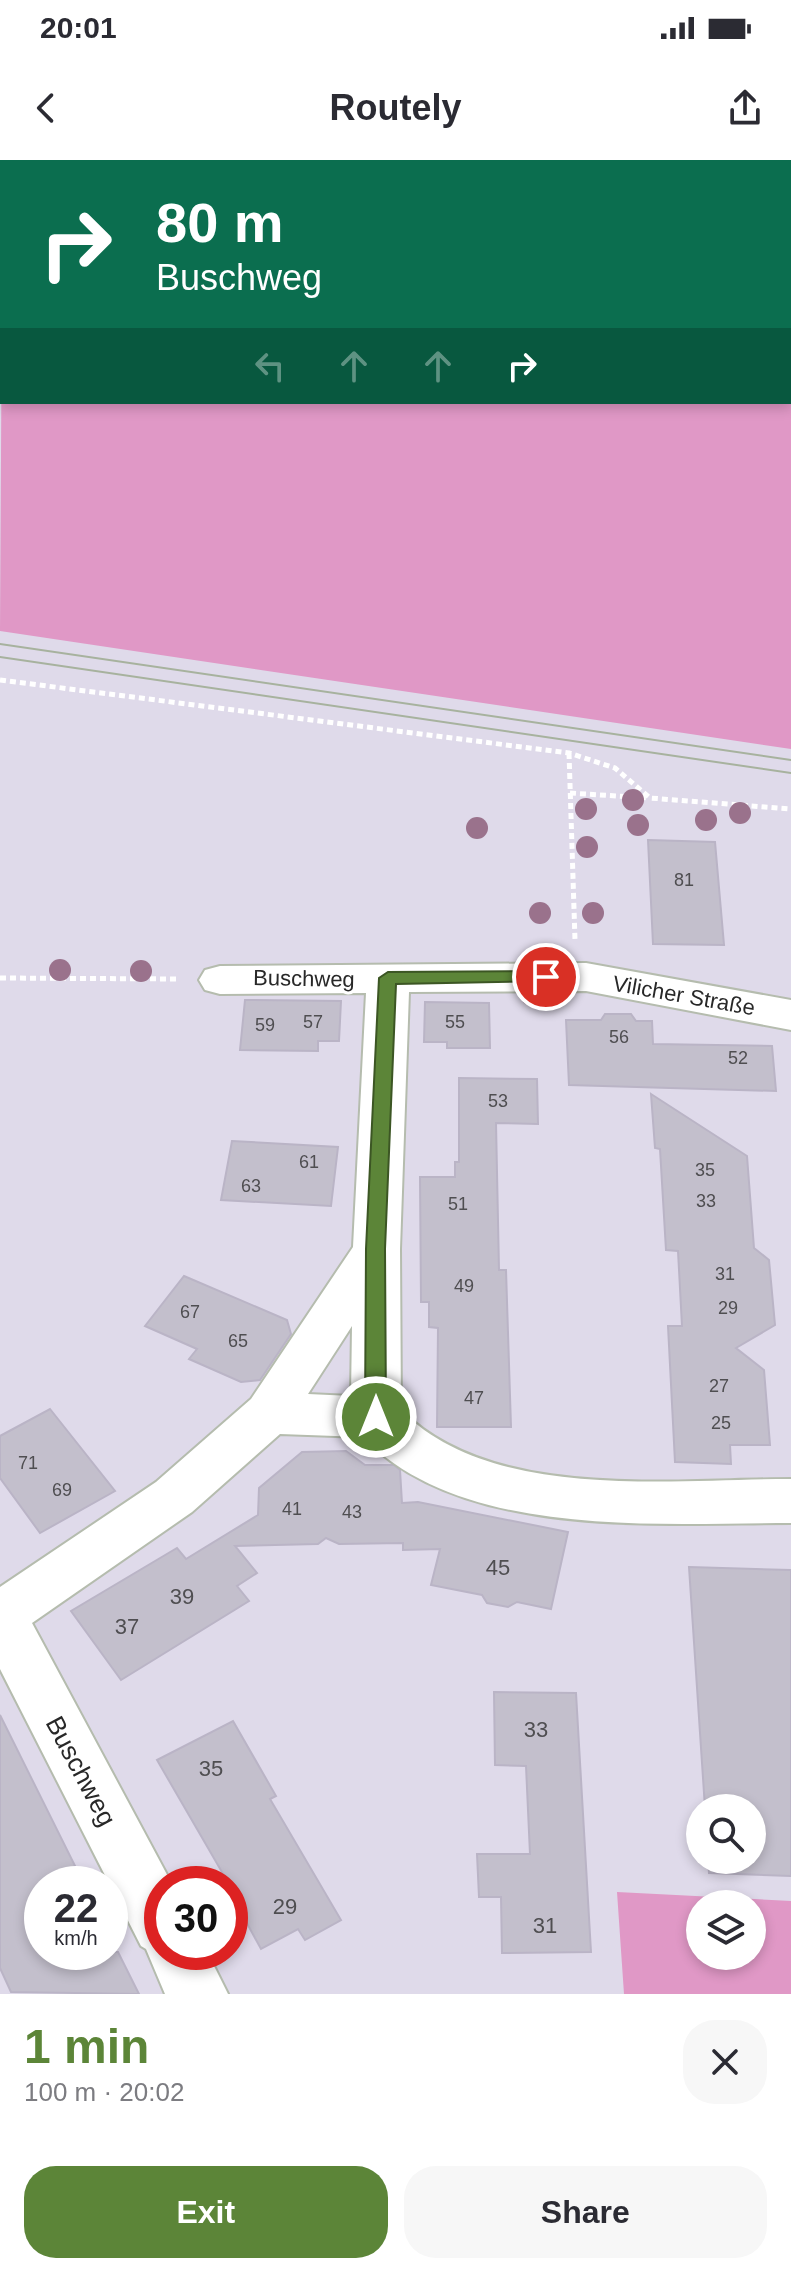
<!DOCTYPE html>
<html lang="en">
<head>
<meta charset="utf-8">
<style>
  body { margin:0; font-family:Helvetica,sans-serif; background:#f7f7f7; color:#2b2b33; height:100vh; display:flex; flex-direction:column; font-size:30px; white-space:nowrap }
  * { box-sizing:border-box; margin:0 }
  p { font-size:26px; color:#7c7c81 }
  .icon { flex:none; width:44px; height:44px; fill:none; stroke:currentColor; stroke-width:2; stroke-linecap:round; stroke-linejoin:round }
  .map { position:relative; height:1834px; overflow:hidden }
  .drawer { display:flex; flex-direction:column; background:#fff; flex:1 }
  .drawer>* { flex:none }
  .guide { position:absolute; left:0px; top:0px; width:792px; height:244px; box-shadow:0 4px 12px #0003; background:#0b6e4f; color:#fff; overflow:hidden }
  .tools { position:absolute; left:686px; top:1634px; display:grid; gap:16px }
  .tools a { display:grid; place-items:center; width:80px; height:80px; border-radius:50%; background:#fff; box-shadow:0 4px 12px #0003; font-size:40px }
  .speed { position:absolute; left:24px; top:1706px; display:flex; gap:16px; font-size:40px; font-weight:700; text-align:center }
  .speed>* { display:grid; place-content:center; width:104px; height:104px; border-radius:50%; background:#fff; box-shadow:0 4px 12px #0003; line-height:1 }
  .speed small { font-size:20px; font-weight:400 }
  .speed .limit { border:12px solid #d22; background:#fff; color:#111 }
  .pin { position:absolute; display:grid; place-items:center; width:68px; height:68px; color:#fff; margin:-34px; border:4px solid #fff; border-radius:50%; box-shadow:0 2px 8px #0007 }
  .me { position:absolute; width:88px; margin:-44px; rotate:0deg; stroke-linejoin:round; filter:drop-shadow(0 0 6px #0008) }
  .turn { display:flex; align-items:center; gap:28px; height:168px; padding:0 24px; font-size:36px }
  .turn .icon { width:104px; height:104px; stroke-width:2.5 }
  .turn b { display:block; font-size:56px; line-height:68px }
  .lanes { display:flex; align-items:center; height:76px; padding:0 24px; background:#0003; justify-content:center; gap:40px; direction:ltr }
  .lanes .off { opacity:.35 }
  .round { display:grid; place-items:center; flex:none; width:84px; height:84px; border-radius:32px; background:#f7f7f7 }
  .head { display:flex; align-items:center; justify-content:space-between; height:136px; padding:0 24px }
  h1 { font-size:48px; font-weight:700; line-height:60px; color:#5c8538 }
  .action { display:flex; gap:16px; margin-top:auto; padding:16px 24px }
  .action a { flex:1; height:92px; border-radius:32px; background:#5c8538; color:#fff; font-size:32px; font-weight:700; line-height:92px; text-align:center }
  .action a+a { background:#f7f7f7; color:#2b2b33 }
  .status { display:flex; justify-content:space-between; align-items:center; height:56px; padding:0 40px; background:#fff; direction:ltr }
  .status svg { height:22px; fill:currentColor }
  header { display:flex; justify-content:space-between; align-items:center; height:104px; padding:0 24px; background:#fff; font-size:36px; font-weight:700 }
  .map>svg:first-child { display:block }
  .green { fill:#e098c6; fill-rule:evenodd }
  .building { fill:#c3bfcc; stroke:#bab4c6; stroke-width:2 }
  .lines { fill:none; stroke-linecap:round; stroke-linejoin:round }
  .minor-casing { stroke:#b5bcae; stroke-width:4 }
  .path-far1 { stroke:#fff; stroke-width:4; stroke-dasharray:4 3; stroke-linecap:butt }
  .path { stroke:#fff; stroke-width:5; stroke-dasharray:6 4; stroke-linecap:butt }
  .minor { fill:#fff; fill-rule:evenodd }
  .tram { stroke:#a7b29e; stroke-width:2 }
  .tree { fill:#9a728c }
  .route { fill:#5c8538; stroke:#3c5624; stroke-width:2 }
  .labels { text-anchor:middle; stroke-width:6; stroke-linejoin:round; paint-order:stroke }
  .number-label { font-size:18px; fill:#4f4e51 }
  .street-label { font-size:22px; fill:#282828; stroke:#fff }
  .near-number-label { font-size:22px; fill:#4f4e51 }
  .near-street-label { font-size:26px; fill:#282828; stroke:#fff }
</style>
</head>
<body>
<div class="status"><b>20:01</b><svg viewBox="0 0 49 12"><path d="M0 12V9h3v3zM5 12V6h3v6zM10 12V3h3v9zM15 12V0h3v12zM26 1h20v11H26zM47 4h2v5h-2z"/></svg></div>
<header><svg class="icon" aria-label="back" viewBox="0 0 24 24"><path d="M15 5l-7 7 7 7"/></svg>Routely<svg class="icon" aria-label="share" viewBox="0 0 24 24"><path d="M12 15V3M7 8l5-5 5 5M5 13v7h14v-7"/></svg></header>
<div class="map">
<svg width="791" height="1834" viewBox="0 0 791 1834">
  <rect width="100%" height="100%" fill="#dfdaea"/>
  <g class="green">
    <path d="M218 0H791V589L0 471 2 121V242H790V2H215Z"/>
    <path d="M617 1732 791 1741V1834H624ZM700 1744H752V1796H700Z"/>
  </g>
  <g class="building">
    <path d="M648 680 715 682 724 785 653 784Z"/>
    <path d="M245 840 341 841 339 881H318V891L240 890Z"/>
    <path d="M425 842 489 843 490 888H447V882H424Z"/>
    <path d="M605 854H631L636 861H652L653 884 772 886 776 931 569 925 566 860H601Z"/>
    <path d="M459 918 537 919 538 964 496 963 499 1110H506L511 1267H437L438 1168 429 1167V1142H421L420 1017H455V1002H459Z"/>
    <path d="M651 934 747 996 754 1088 769 1100 775 1165 736 1188 764 1210 770 1285H730L731 1304 675 1302 668 1166H682L678 1091 666 1090 660 989 655 988Z"/>
    <path d="M232 981 338 987 331 1046 221 1040Z"/>
    <path d="M184 1116 287 1160 291 1174 260 1220 241 1222 189 1199 197 1189 145 1166Z"/>
    <path d="M50 1249 115 1331 40 1373 0 1318V1276Z"/>
    <path d="M346 1291 365 1305H394L400 1310 402 1343 418 1342 568 1372 551 1449 517 1442 508 1447 487 1443 482 1435 431 1425 440 1389 403 1390V1383L339 1384 326 1378 318 1384 235 1386 257 1413 237 1426 249 1441 121 1520 71 1451 177 1388 186 1399 258 1355 259 1328 302 1292Z"/>
    <path d="M689 1407 791 1410V1716L709 1713 708 1700H752V1648H705Z"/>
    <path d="M494 1532 576 1533 591 1792 502 1793 501 1737H479L477 1694H530L526 1606 495 1605Z"/>
    <path d="M0 1555 84 1724H42V1792H118L139 1834 11 1832 0 1808Z"/>
    <path d="M233 1561 276 1636 270 1639 341 1760 305 1780 298 1769 261 1789 230 1732V1724H226V1719L157 1600Z"/>
  </g>
  <g class="lines">
    <g class="minor-casing">
      <g id="minor">
        <path d="M2 93V111L0 112V94Z"/>
        <path d="M586 803 791 840V870L586 831 409 832 400 1089 401 1250C491 1342 672 1319 791 1319V1363C660 1363 462 1380 363 1277L280 1274 192 1352 32 1463 172 1724H162V1792H207L228 1834H165L146 1789 141 1786 0 1509V1427L156 1322 251 1239 353 1087 366 833 220 834 205 830 199 820 205 810 220 806ZM352 1166 351 1236 308 1234Z"/>
      </g>
    </g>
    <path class="path-far1" d="M153 2 156 0"/>
    <g class="path">
      <path d="M0 520 569 593 615 608 650 638 791 649"/>
      <path d="M569 593 575 780"/>
      <path d="M570 633 649 638"/>
      <path d="M0 818 179 819"/>
    </g>
    <use href="#minor" class="minor"/>
    <g class="tram">
      <path d="M0 484 791 600"/>
      <path d="M0 497 791 613"/>
    </g>
  </g>
  <g class="tree">
    <circle cx="633" cy="640" r="11"/>
    <circle cx="586" cy="649" r="11"/>
    <circle cx="740" cy="653" r="11"/>
    <circle cx="706" cy="660" r="11"/>
    <circle cx="638" cy="665" r="11"/>
    <circle cx="477" cy="668" r="11"/>
    <circle cx="587" cy="687" r="11"/>
    <circle cx="540" cy="753" r="11"/>
    <circle cx="593" cy="753" r="11"/>
    <circle cx="60" cy="810" r="11"/>
    <circle cx="141" cy="811" r="11"/>
    <circle cx="532" cy="834" r="12"/>
  </g>
  <path class="route" d="M546 811 552 813V821L396 824 385 1089 386 1257 376 1266 368 1263 365 1257 366 1089 379 818 388 812Z"/>
  <g class="labels">
    <g class="number-label">
      <text x="684" y="726">81</text>
      <text x="313" y="868">57</text>
      <text x="455" y="868">55</text>
      <text x="265" y="871">59</text>
      <text x="619" y="883">56</text>
      <text x="738" y="904">52</text>
      <text x="498" y="947">53</text>
      <text x="309" y="1008">61</text>
      <text x="705" y="1016">35</text>
      <text x="251" y="1032">63</text>
      <text x="706" y="1047">33</text>
      <text x="458" y="1050">51</text>
      <text x="725" y="1120">31</text>
      <text x="464" y="1132">49</text>
      <text x="728" y="1154">29</text>
      <text x="190" y="1158">67</text>
      <text x="238" y="1187">65</text>
      <text x="719" y="1232">27</text>
      <text x="474" y="1244">47</text>
      <text x="721" y="1269">25</text>
      <text x="28" y="1309">71</text>
      <text x="62" y="1336">69</text>
      <text x="292" y="1355">41</text>
      <text x="352" y="1358">43</text>
    </g>
    <g class="street-label">
      <text transform="translate(304 818) rotate(1)" y="8">Buschweg</text>
      <text transform="translate(684 835) rotate(10)" y="8">Vilicher Straße</text>
    </g>
    <g class="near-number-label">
      <text x="498" y="1415">45</text>
      <text x="182" y="1444">39</text>
      <text x="127" y="1474">37</text>
      <text x="536" y="1577">33</text>
      <text x="211" y="1616">35</text>
      <text x="285" y="1754">29</text>
      <text x="545" y="1773">31</text>
    </g>
    <g class="near-street-label">
      <text transform="translate(81 1611) rotate(62)" y="9">Buschweg</text>
    </g>
  </g>
</svg>
<div class="tools">
<a><svg class="icon" aria-label="search" viewBox="0 0 24 24"><circle cx="10" cy="10" r="6"/><path d="M15 15l6 6"/></svg></a>
<a><svg class="icon" aria-label="layers" viewBox="0 0 24 24"><path d="M12 4l9 5-9 5-9-5zM3 14l9 5 9-5"/></svg></a>
</div>
<div class="speed"><div>22<small>km/h</small></div><div class="limit">30</div></div>
<div class="pin" style="left:546px;top:817px;background:#d93025"><svg class="icon" aria-label="arrive" viewBox="0 0 24 24"><path d="M6 21V4h12l-3 4 3 4H6"/></svg></div>
<svg class="me" style="left:376px;top:1257px" viewBox="-20 -20 40 40"><circle r="17" fill="#5c8538" stroke="#fff" stroke-width="3"/><path d="M0-11L8 9 0 5-8 9z" fill="#fff"/></svg>
<div class="guide">
<div class="turn"><svg class="icon" aria-label="right" viewBox="0 0 24 24"><path d="M7 20v-9h11M14 6l5 5-5 5"/></svg><div><b>80 m</b>Buschweg</div></div>
<div class="lanes"><svg class="icon off" aria-label="left" viewBox="0 0 24 24"><path d="M17 20v-9H6M10 6l-5 5 5 5"/></svg><svg class="icon off" aria-label="ahead" viewBox="0 0 24 24"><path d="M12 20V5M6 11l6-6 6 6"/></svg><svg class="icon off" aria-label="ahead" viewBox="0 0 24 24"><path d="M12 20V5M6 11l6-6 6 6"/></svg><svg class="icon" aria-label="right" viewBox="0 0 24 24"><path d="M7 20v-9h11M14 6l5 5-5 5"/></svg></div>
</div>
</div>
<section class="drawer">
<div class="head"><div><h1>1 min</h1><p>100 m · 20:02</p></div><a class="round"><svg class="icon" aria-label="close" viewBox="0 0 24 24"><path d="M6 6l12 12M18 6L6 18"/></svg></a></div>
<div class="action"><a>Exit</a><a>Share</a></div>
</section>
</body>
</html>
